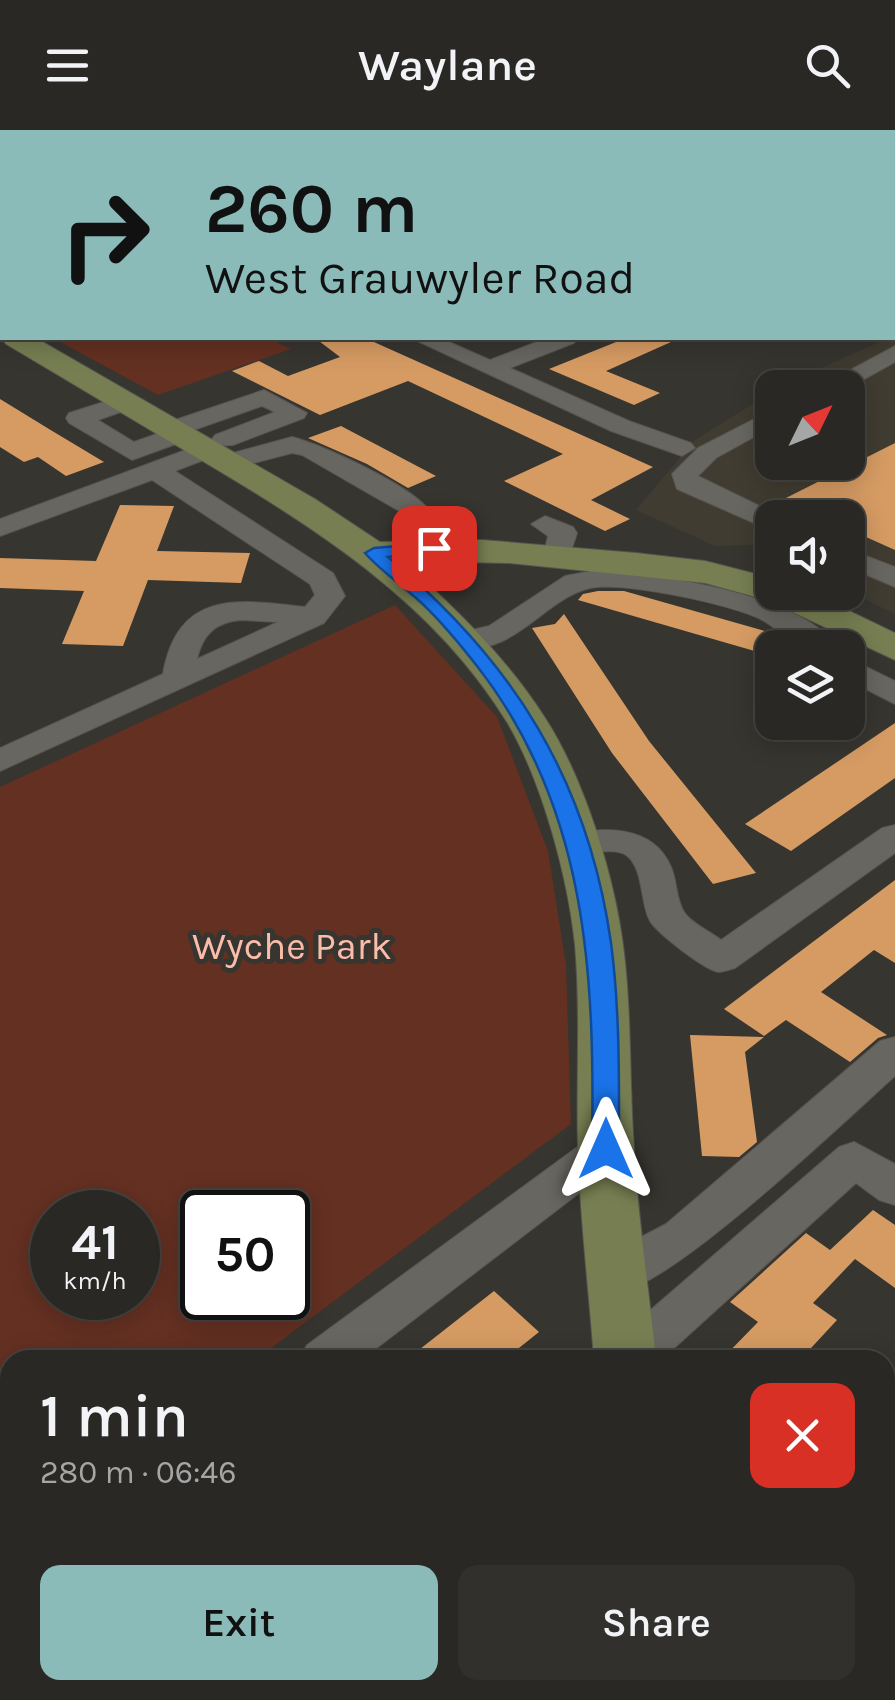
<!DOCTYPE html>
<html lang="en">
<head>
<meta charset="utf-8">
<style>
  body { margin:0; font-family:Karla,sans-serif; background:#31302c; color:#f1f3f6; height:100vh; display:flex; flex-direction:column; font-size:38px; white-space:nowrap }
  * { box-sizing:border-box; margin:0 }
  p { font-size:32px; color:#a5a6a6 }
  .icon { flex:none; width:55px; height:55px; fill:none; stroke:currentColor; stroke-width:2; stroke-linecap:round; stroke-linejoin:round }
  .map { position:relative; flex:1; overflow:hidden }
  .sheet { position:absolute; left:0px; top:1220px; width:895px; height:350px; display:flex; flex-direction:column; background:#292824; border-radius:30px 30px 0 0; box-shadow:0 5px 25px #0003,0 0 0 2px #454441 }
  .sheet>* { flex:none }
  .hud { position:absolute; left:0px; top:0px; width:895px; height:210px; box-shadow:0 5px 25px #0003,0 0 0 2px #454441; background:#8bbbb9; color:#111; overflow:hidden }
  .needle { width:65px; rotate:47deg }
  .fabs { position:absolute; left:755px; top:240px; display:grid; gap:20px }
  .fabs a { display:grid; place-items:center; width:110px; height:110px; border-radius:20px; background:#292824; box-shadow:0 5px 25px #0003,0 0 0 2px #454441; font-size:50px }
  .speed { position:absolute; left:30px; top:1060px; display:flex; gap:20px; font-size:50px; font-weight:700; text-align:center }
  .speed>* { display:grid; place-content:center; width:130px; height:130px; border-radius:50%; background:#292824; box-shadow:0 5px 25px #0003,0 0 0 2px #454441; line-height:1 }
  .speed small { font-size:25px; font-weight:400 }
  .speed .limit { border:5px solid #111; border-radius:15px; background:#fff; color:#111 }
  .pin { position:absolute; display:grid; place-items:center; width:85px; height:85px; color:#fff; margin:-42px; border-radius:20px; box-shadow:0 5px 15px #0006 }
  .me { position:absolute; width:110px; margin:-55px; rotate:0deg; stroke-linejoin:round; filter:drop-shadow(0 0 8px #0008) }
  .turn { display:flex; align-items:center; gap:35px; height:210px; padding:0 40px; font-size:45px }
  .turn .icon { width:130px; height:130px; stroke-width:2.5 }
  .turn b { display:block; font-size:70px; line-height:85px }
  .round { display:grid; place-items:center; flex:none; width:105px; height:105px; border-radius:20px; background:#31302c }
  .summary { display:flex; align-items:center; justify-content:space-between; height:170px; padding:0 40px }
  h1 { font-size:60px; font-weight:600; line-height:75px }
  .button { display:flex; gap:20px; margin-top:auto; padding:20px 40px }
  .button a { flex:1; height:115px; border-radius:20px; background:#8bbbb9; color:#111; font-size:40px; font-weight:600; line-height:115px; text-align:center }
  .button a+a { background:#31302c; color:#f1f3f6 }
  header { display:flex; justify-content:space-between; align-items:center; height:130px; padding:0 40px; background:#292824; font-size:45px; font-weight:600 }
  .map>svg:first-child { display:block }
  .built { fill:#403c31 }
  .green { fill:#643022; fill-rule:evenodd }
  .building { fill:#d69b63 }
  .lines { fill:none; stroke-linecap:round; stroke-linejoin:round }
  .minor-casing { stroke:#56544f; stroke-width:2 }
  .major-casing { stroke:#56544f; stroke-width:2 }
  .minor { fill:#686660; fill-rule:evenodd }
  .major { fill:#767e52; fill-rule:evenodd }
  .route { fill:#1a73e8; stroke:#114b97; stroke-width:2.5 }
  .labels { text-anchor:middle; stroke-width:10; stroke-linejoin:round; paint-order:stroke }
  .park-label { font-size:38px; fill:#fcbcaa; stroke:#373530 }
</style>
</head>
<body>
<header><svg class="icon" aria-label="menu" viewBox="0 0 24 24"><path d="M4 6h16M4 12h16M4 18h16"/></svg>Waylane<svg class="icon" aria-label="search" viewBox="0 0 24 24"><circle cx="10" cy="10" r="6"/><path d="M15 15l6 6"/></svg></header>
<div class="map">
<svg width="895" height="1570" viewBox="0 0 895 1570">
  <rect width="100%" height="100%" fill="#373530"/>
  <path class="built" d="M895 205V484L848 461V388H772V425L752 415 715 416 636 380 695 310 772 262V332H848V258L779 257Z"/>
  <g class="green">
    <path d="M53 208H268L291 219 158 265Z"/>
    <path d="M395 475 497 587 548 721 566 835 571 994 255 1230H10V1413L0 1420V657ZM52 1082H138V1168H52ZM202 1082H288V1168H202Z"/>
  </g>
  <g class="building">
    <path d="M315 208H365L653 337 591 370 630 389 605 401 504 351 563 324 408 251 320 285 232 241 259 231 288 246 340 227Z"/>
    <path d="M626 208H680L606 241 660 263 634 275 549 239Z"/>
    <path d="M0 269 49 299 104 332 66 346 38 327 24 332 0 317Z"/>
    <path d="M341 296 436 346 408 358 367 334 308 308Z"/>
    <path d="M895 313V420L848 399V388H821L782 370Z"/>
    <path d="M120 375 174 376 157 421 250 423 241 453 148 450 123 516 62 514 84 461 0 458V428L96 431Z"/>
    <path d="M598 461H624L772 503V526L578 470 583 464Z"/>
    <path d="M564 484 649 611 756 743 713 754 612 623 532 498 555 494Z"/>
    <path d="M895 593V648L791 721 745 694Z"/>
    <path d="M895 750V833L874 820 821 862 887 905 878 908 850 932 786 890 764 906 724 879Z"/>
    <path d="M690 905 764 907 745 922 757 1012 739 1027 702 1026Z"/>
    <path d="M873 1080 895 1095V1158L855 1129 813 1173 837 1190 800 1230H721L758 1192 730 1172 806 1103 830 1120Z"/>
    <path d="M494 1161 539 1202 504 1230H406Z"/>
  </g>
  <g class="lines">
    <g class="minor-casing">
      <g id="minor">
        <path d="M33 0H55L57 2H35Z"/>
        <path d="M504 0H528L530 2H506Z"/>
        <path d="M779 0H895V6L892 2Z"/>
        <rect x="0" y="19" width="2" height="10"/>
        <path d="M895 49V61H892V50Z"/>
        <rect x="0" y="57" width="2" height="12"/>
        <rect x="892" y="133" width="3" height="12"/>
        <path d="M411 208H440L490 230 547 208H577L574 213 510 238 629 291 691 313 695 318 682 326 611 301Z"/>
        <path d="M895 216V232L848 258H817Z"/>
        <path d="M264 260 307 283 304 288 233 315 218 316 221 320 217 325 175 341 333 443 345 466 324 493 0 641V618L163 544C178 460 237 469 305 477L315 465 310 454 152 350 0 406V389L199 315 214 314 211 310 215 305 275 282 262 276 188 302 187 310 132 330 69 293 66 288 69 283 126 265 135 267 138 272 135 277 98 290 134 312 162 302 163 294ZM241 490 278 492 197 529C203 504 216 492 241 490Z"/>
        <path d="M772 280V297L716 328 698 346 782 387 772 388V401L677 359 672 344 698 318Z"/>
        <path d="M292 307C323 315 410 355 429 380 437 390 438 413 432 424H412C403 411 412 394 401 382L302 325 292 323 227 340 214 332 218 327Z"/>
        <path d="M545 386 573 397 577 403 567 433H547L543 427 548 406 531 394Z"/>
        <path d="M848 419 895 437V457L848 437Z"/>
        <path d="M602 439C666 447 799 463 839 518 828 518 811 520 801 516 785 510 772 493 756 487 722 473 634 454 598 457 547 461 515 532 454 516L450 510 454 504 489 496 565 446Z"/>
        <path d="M848 528 895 551V574L848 550Z"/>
        <path d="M895 695V723L735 838C731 839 723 842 719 842 706 841 657 803 650 791 640 773 644 738 626 725 611 716 581 727 563 722L558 714 563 706C602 696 653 694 671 737 677 750 676 770 684 782 691 793 711 802 721 810L882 698Z"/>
        <path d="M895 907V946C851 985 663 1166 614 1162 609 1161 604 1158 599 1157L593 1143 599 1129 666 1094 880 911Z"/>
        <path d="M606 1002 621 1007 628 1019 621 1031 361 1230H299L307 1215 591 1007Z"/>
        <path d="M854 1012 895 1034V1075L879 1070 856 1053 661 1230H602L610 1215 839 1017Z"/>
        <path d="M895 1405V1464L885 1468V1409Z"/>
        <path d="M10 1438V1496L0 1500V1442Z"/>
        <path d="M407 1560H470L474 1570H411Z"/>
        <path d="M750 1560H812L808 1570H746Z"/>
      </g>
    </g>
    <g class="major-casing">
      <g id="major">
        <path d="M2 208H36L315 369 380 412 482 410 636 423 705 431 772 448V462H810L895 503V530L767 470 705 453 509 433 403 431C455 478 507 528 545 588 584 648 614 745 623 815 632 883 629 951 634 1019 638 1090 649 1160 656 1230H594C589 1160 580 1089 578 1019 576 951 581 883 575 815 568 747 542 651 507 592 432 470 314 397 194 326 131 289 69 251 6 214Z"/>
        <path d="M619 1560H691L693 1570H619Z"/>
      </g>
    </g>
    <use href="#minor" class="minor"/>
    <use href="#major" class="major"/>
  </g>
  <path class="route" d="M434 413 440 414V421L388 427C513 531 588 650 611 813 620 881 619 951 619 1019L615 1026 606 1029 596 1026 592 1019C595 846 588 678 477 536 459 513 438 487 416 468 399 453 380 440 365 423L374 418Z"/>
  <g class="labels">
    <g class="park-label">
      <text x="292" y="829">Wyche Park</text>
    </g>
  </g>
</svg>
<div class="fabs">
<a><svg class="needle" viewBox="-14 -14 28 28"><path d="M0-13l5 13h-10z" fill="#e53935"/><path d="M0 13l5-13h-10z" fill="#a5a6a6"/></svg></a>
<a><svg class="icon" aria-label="sound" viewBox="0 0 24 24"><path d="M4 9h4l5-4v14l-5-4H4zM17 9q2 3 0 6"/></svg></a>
<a><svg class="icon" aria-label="layers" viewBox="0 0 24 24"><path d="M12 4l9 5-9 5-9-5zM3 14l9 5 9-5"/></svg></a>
</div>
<div class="speed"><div>41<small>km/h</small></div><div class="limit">50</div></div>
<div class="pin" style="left:434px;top:418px;background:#d93025"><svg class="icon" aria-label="arrive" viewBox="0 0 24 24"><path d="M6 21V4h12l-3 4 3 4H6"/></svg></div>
<svg class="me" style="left:606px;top:1019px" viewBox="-20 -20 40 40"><path d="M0-17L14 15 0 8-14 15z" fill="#1a73e8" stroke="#fff" stroke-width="4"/></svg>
<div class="hud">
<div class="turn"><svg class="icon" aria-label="right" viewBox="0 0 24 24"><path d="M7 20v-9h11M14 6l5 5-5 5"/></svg><div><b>260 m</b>West Grauwyler Road</div></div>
</div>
<section class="sheet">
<div class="summary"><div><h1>1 min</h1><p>280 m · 06:46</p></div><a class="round" style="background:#d93025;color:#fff"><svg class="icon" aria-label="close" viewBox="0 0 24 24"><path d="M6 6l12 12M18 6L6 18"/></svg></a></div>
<div class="button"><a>Exit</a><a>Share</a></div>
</section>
</div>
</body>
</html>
